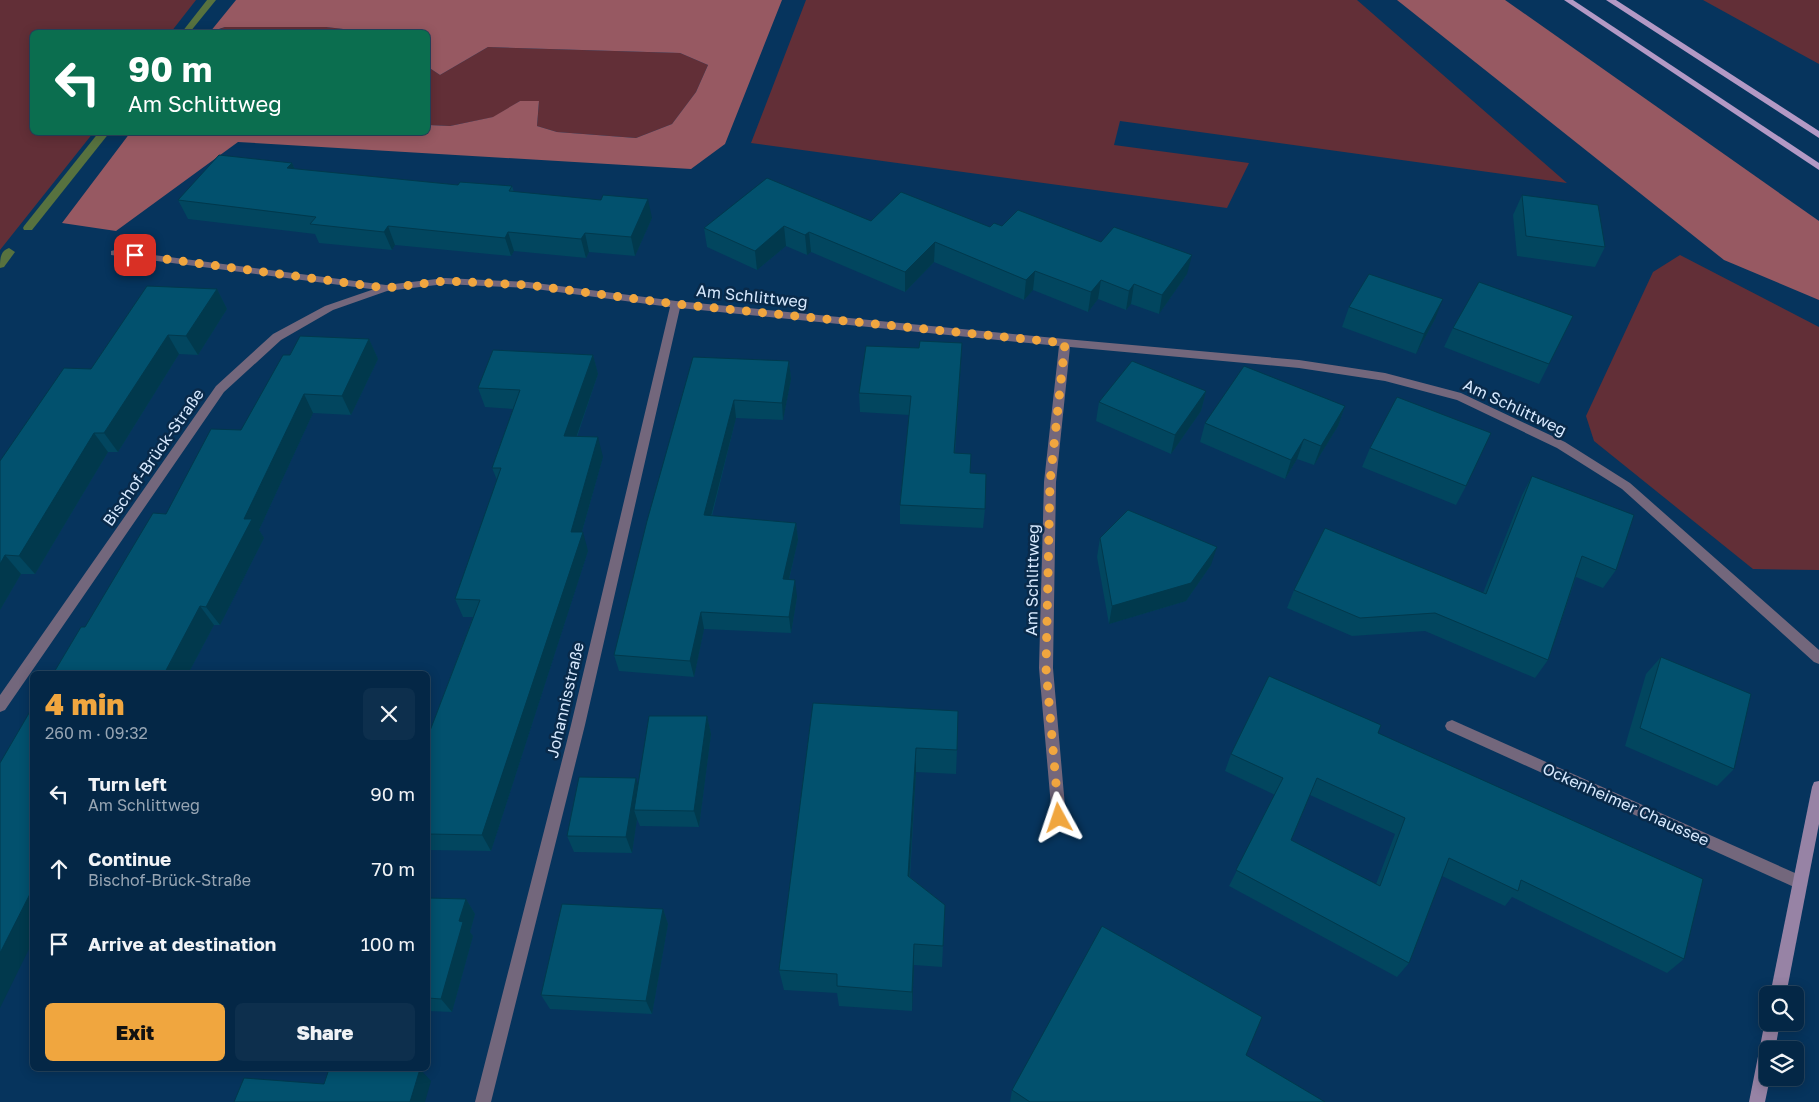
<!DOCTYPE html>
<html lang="en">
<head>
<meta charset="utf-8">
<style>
  body { margin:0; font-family:"Golos Text",sans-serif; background:#0d2f4d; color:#f1f3f6; height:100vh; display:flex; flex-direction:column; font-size:19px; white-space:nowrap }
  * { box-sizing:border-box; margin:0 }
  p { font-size:16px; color:#97a5b3 }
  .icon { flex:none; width:28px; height:28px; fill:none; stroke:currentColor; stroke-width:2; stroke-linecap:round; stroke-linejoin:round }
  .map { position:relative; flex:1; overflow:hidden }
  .side { position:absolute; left:30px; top:671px; width:400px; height:400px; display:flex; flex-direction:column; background:#042746; border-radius:8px; box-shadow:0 2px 12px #0003,0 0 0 1px #25445f }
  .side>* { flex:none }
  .banner { position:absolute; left:30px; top:30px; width:400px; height:105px; border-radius:8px; box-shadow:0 2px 12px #0003,0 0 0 1px #25445f; background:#0b6e4f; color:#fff; overflow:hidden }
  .tools { position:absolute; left:1759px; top:986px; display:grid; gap:10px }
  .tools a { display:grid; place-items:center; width:45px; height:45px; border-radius:8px; background:#042746; box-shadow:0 2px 12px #0003,0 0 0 1px #25445f; font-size:25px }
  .pin { position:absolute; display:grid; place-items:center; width:42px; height:42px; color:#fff; margin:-21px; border-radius:10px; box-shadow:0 2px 8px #0006 }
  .me { position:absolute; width:55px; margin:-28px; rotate:355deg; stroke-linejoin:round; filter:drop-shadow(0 0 4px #0008) }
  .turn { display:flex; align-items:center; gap:18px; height:105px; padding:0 15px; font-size:22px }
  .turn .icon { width:65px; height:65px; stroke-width:2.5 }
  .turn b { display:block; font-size:35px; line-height:42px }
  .round { display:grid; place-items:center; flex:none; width:52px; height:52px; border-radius:8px; background:#0d2f4d }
  .summary { display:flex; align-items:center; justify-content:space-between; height:85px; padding:0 15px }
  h1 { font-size:30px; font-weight:800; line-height:38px; color:#f0a63f }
  .primary-button { display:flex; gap:10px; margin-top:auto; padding:10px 15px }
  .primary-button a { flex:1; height:58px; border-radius:8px; background:#f0a63f; color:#111; font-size:20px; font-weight:800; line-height:58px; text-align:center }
  .primary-button a+a { background:#0d2f4d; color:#f1f3f6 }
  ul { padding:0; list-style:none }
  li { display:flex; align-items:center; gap:15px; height:75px; padding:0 15px }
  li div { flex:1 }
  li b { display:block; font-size:19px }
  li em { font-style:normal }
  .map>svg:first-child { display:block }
  .green { fill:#622f37 }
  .forest { fill:#975962 }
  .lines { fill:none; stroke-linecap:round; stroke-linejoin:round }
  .stream { fill:#57723f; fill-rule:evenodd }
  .lane { fill:#73677c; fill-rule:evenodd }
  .street { fill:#73677c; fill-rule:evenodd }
  .secondary { fill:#9783a5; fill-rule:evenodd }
  .primary { fill:#b399c5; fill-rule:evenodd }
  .wall { fill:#02465f; fill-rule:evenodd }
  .shaded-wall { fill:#01394d }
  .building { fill:#02516e; stroke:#01394d; fill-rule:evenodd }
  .route { stroke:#f0a63f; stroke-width:9; stroke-dasharray:0 16.2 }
  .labels { text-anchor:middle; stroke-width:5; stroke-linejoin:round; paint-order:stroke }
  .street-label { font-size:16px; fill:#d7e9fe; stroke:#092a4a }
</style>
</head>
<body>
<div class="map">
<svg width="1819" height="1102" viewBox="0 0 1819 1102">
  <rect width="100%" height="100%" fill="#06345d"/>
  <g class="green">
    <path d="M0 0H196L171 32H32V132L93 133 0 250Z"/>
    <path d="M806 0H1357L1567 183 1120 121 1114 145 1249 163 1227 208 751 143Z"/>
    <path d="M1703 0H1819V64Z"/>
    <path d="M225 27H326L369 32H213Z"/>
    <path d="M488 47 680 53 708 65 696 92 672 124 636 138 557 132 537 126 539 101H520L494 117 450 126 428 125V67L440 75Z"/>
    <path d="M1680 255 1819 327V570L1753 569 1594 441 1586 416 1653 272Z"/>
  </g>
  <g class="forest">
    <path d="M236 0H782L725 144 691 169 238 142 116 231 62 223 130 133 428 132V125L450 126 493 117 520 101H539L537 126 557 132 636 138 672 124 696 92 708 65 680 53 488 47 440 75 428 67V32H369L326 27H225L210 32Z"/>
    <path d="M1397 0H1505L1819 221V300L1724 260Z"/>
  </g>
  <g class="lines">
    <g class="stream">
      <path d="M207 0H216L190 32H182Z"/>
      <path d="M99 132H110L32 230H24L23 228 24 226Z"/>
      <path d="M9 248 15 252 4 267 0 268C0 259 0 251 9 248Z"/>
    </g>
    <path class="lane" d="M115 250 386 285 391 288 386 291 111 255V251Z"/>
    <g class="street">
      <path d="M445 278 528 282 676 301 1065 339 1299 360 1385 373 1461 393 1565 442 1630 483 1819 650V664L1814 662 1622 489 1557 448 1457 400 1385 381 1299 368 1070 347 1056 482 1053 668 1066 818 1064 823 1059 825 1054 823 1052 818 1039 668 1044 482 1059 346 680 308 585 725 491 1102H475L571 725 670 307 528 288 445 284 387 291 333 310 281 340 224 392 5 710 0 712V695L216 386 273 334 325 306 386 285Z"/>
      <path d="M1452 720 1804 877 1807 882 1804 887 1799 889 1794 887 1447 730 1445 726 1447 722Z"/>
    </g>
    <g class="secondary">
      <path d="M1819 781V824L1786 995H1770L1812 787 1814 782Z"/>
      <path d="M1766 1016 1768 1022H1780L1775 1050H1768V1078H1770L1765 1102H1749Z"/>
    </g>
    <g class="primary">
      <path d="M1564 0H1573L1819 163V170Z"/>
      <path d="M1606 0H1616L1819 131V138Z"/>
    </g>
  </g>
  <g class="wall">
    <path d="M292 163 295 169 458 185 512 186 514 192 652 218 635 256 589 252 586 258 514 251 511 256 395 245 392 250 319 243 315 234 188 219 178 200Z"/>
    <path d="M1522 195 1605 247 1595 267 1517 256 1513 215Z"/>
    <path d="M871 221 990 227 1002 226 1101 242 1187 274 1159 314 1131 304 1126 310 1098 299 1088 312 1033 290 1024 300 934 262 905 292 811 252 807 255 786 246 757 270 707 247 704 228Z"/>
    <path d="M217 289 227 309 198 355 179 354 118 452H108L35 574H21L0 610V461L91 369Z"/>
    <path d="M1349 307 1435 319 1416 354 1342 327Z"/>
    <path d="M1453 328 1549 364 1539 384 1444 347Z"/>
    <path d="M369 339 378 359 351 415 313 413 259 530 264 538 220 625H214L188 674H53L85 627 166 514 241 430 290 355Z"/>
    <path d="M593 355 598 374 577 437 603 457 582 532 588 551 491 851 428 850V736L473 617H463L455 599 497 480 492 468 513 409 485 407 478 388Z"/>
    <path d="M693 357 789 361 791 379 783 420 736 418 712 516 796 523 798 540 789 580 797 597 791 633 704 629 694 677 619 671 614 655Z"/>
    <path d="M961 362 955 453 970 473 985 509 983 528 900 524V505L909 415 860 412 859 393Z"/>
    <path d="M1206 391 1201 411 1171 454 1096 421 1099 402Z"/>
    <path d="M1345 406 1338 426 1314 465 1297 459 1285 479 1200 442 1205 423Z"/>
    <path d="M1370 448 1466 486 1456 505 1362 467Z"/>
    <path d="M1532 476 1616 570 1603 588 1576 577 1548 660 1535 678 1425 631 1352 636 1287 608 1294 590 1483 593 1522 495Z"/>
    <path d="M1100 538 1211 565 1186 601 1109 624 1097 557Z"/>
    <path d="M1661 657 1734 769 1717 786 1625 746 1646 674Z"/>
    <path d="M813 703 957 750 956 774 916 772 910 877 945 905 942 967 914 965 912 1011 839 1006 837 993 784 990 779 970Z"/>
    <path d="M707 716 711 734 699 827 640 826 637 819 632 853 574 852 567 836 638 785Z"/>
    <path d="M1378 733 1684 959 1667 973 1512 897 1505 906 1442 876 1409 963 1397 977 1229 886 1275 795 1225 771 1231 754ZM1310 795 1395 834 1376 884 1291 840Z"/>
    <path d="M428 898 466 899 475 914 470 932 473 936 452 1012 428 1011Z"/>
    <path d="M663 909 668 924 652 1014 550 1009 541 995Z"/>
    <path d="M1246 1055 1325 1102H1010L1012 1090Z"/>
  </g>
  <g class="shaded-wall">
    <path d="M292 163 300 181 287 168Z"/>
    <path d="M648 199 652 218 635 256 631 237Z"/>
    <path d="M388 226 395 245 392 250 384 232Z"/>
    <path d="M784 226 786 246 757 270 755 251Z"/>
    <path d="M508 232 514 251 511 256 505 238Z"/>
    <path d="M809 232 811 252 807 255 805 235Z"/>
    <path d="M585 233 589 252 586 258 581 239Z"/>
    <path d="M935 242 934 262 905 292V272Z"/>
    <path d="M1192 255 1187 274 1159 314 1162 295Z"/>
    <path d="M1035 271 1033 290 1024 300 1026 280Z"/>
    <path d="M1101 280 1098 299 1088 312 1091 292Z"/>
    <path d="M1134 284 1131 304 1126 310 1129 291Z"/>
    <path d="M217 289 227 309 198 355 186 336Z"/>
    <path d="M1443 299 1435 319 1416 354 1424 334Z"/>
    <path d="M168 335 179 354 118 452 104 433Z"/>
    <path d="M369 339 378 359 351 415 342 396Z"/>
    <path d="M962 343 961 362 953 472 954 453Z"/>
    <path d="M593 355 598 374 570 455 564 436Z"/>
    <path d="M789 361 791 379 783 420 782 403Z"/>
    <path d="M1206 391 1201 411 1171 454 1175 435Z"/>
    <path d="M304 394 313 413 259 530 264 538 220 625 206 607 244 519Z"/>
    <path d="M734 400 736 418 707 532 704 515Z"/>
    <path d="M1345 406 1338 426 1314 465 1321 446Z"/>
    <path d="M94 433 108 452 35 574 19 556Z"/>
    <path d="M598 437 603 457 579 542 583 532 588 551 491 851 482 835 571 532Z"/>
    <path d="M1304 439 1297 459 1285 479 1291 460Z"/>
    <path d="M796 523 798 540 785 596 783 579Z"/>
    <path d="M1217 547 1211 565 1186 601 1109 624 1112 606Z"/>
    <path d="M5 555 21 574 0 610V564Z"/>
    <path d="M795 580 797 597 791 633 789 617Z"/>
    <path d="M200 606 214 625 188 674H164Z"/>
    <path d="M701 612 704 629 694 677 690 661Z"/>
    <path d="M707 716 711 734 699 827 694 811Z"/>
    <path d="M916 748V772L908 898V876Z"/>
    <path d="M636 778 641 794 634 810 637 819 632 853 626 837Z"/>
    <path d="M32 890V943L0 1008V953Z"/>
    <path d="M466 899 475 914 470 932 473 936 452 1012 441 999 459 921Z"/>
    <path d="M663 909 668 924 652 1014 646 1001Z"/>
    <path d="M914 944V965L912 1011V992Z"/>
    <path d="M420 1069 431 1081 425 1102H410Z"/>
  </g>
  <g class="building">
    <path d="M219 155 292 163 287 168 458 185 460 182 512 186 509 191 601 200 603 195 648 199 631 237 585 233 581 239 508 232 505 238 388 226 384 232 310 224 316 217 178 200Z"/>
    <path d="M767 178 871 221 901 192 990 227 994 223 1002 226 1018 210 1101 242 1114 227 1192 255 1162 295 1134 284 1129 291 1101 280 1091 292 1035 271 1026 280 935 242 905 272 809 232 805 235 784 226 755 251 704 228Z"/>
    <path d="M1522 195 1598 205 1605 247 1526 236Z"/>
    <path d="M1369 274 1443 299 1424 334 1349 307Z"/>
    <path d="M1479 282 1573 316 1549 364 1453 328Z"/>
    <path d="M147 286 217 289 186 336 168 335 104 433H94L19 556 5 555 0 564V461L64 368 91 369Z"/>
    <path d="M300 336 369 339 342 396 304 394 244 519H252L206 607 200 606 164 674H53L81 627H85L153 513 166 514 211 429 241 430 283 355H290Z"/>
    <path d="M920 341 962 343 954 453 971 454 970 473 986 474 985 509 900 505 911 396 859 393 866 346 919 348Z"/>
    <path d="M493 350 593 355 564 436 598 437 571 532H583L482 835 428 834V736L480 600 455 599 501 468H492L520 390 478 388Z"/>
    <path d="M693 357 789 361 782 403 734 400 704 515 796 523 783 579 795 580 789 617 701 612 690 661 614 655 647 521Z"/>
    <path d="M1132 361 1206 391 1175 435 1099 402Z"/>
    <path d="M1244 366 1345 406 1321 446 1304 439 1291 460 1205 423Z"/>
    <path d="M1397 397 1491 433 1466 486 1370 448Z"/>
    <path d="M1532 476 1634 515 1616 570 1582 556 1548 660 1435 613 1360 618 1294 590 1325 528 1486 594Z"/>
    <path d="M1128 510 1217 547 1191 583 1112 606 1100 538Z"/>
    <path d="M1661 657 1751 694 1734 769 1640 728Z"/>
    <path d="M1269 676 1381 725 1378 733 1703 879 1684 959 1521 880 1518 891 1449 858 1409 963 1236 870 1283 778 1231 754ZM1317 778 1405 818 1380 886 1291 840Z"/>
    <path d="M813 703 958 711 957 750 916 748 908 876 945 905 943 946 914 944 912 992 837 986V974L779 970Z"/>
    <path d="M32 708V890L0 953V763Z"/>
    <path d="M649 716H707L694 811 634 810Z"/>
    <path d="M579 777 636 778 626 837 567 836Z"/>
    <path d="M428 898 466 899 459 921 463 922 441 999 428 998Z"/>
    <path d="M562 904 663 909 646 1001 541 995Z"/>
    <path d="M1102 926 1262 1017 1246 1055 1325 1102H1030L1012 1090Z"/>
    <path d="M329 1069H420L410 1102H234L244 1078 324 1084Z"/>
  </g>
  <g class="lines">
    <path class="route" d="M135 255 386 288 445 281 528 285 676 304 1065 343 1050 482 1046 668 1059 818"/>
  </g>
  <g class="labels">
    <g class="street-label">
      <text transform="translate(752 296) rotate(6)" y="6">Am Schlittweg</text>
      <text transform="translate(1515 407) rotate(25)" y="6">Am Schlittweg</text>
      <text transform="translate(153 457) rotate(-55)" y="6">Bischof-Brück-Straße</text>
      <text transform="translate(1032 580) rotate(-89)" y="6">Am Schlittweg</text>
      <text transform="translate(565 700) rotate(-77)" y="6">Johannisstraße</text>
      <text transform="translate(1626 804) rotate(24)" y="6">Ockenheimer Chaussee</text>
    </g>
  </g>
</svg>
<div class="tools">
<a><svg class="icon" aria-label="search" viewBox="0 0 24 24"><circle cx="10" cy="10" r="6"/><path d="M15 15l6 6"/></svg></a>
<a><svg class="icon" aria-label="layers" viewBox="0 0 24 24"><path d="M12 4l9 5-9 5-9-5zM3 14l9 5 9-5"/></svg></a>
</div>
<div class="pin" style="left:135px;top:255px;background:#d93025"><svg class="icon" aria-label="arrive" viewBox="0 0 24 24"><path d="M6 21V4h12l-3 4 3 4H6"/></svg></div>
<svg class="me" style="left:1059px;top:818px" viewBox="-20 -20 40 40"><path d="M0-17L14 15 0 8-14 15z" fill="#f0a63f" stroke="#fff" stroke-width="4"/></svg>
<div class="banner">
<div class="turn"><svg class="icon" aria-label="left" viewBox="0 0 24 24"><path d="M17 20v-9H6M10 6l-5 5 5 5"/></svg><div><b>90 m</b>Am Schlittweg</div></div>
</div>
<section class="side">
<div class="summary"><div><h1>4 min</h1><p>260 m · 09:32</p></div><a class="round"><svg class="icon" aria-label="close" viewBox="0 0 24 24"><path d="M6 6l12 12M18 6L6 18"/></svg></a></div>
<ul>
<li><svg class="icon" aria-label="left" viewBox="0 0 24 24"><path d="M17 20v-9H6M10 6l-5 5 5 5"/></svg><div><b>Turn left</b><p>Am Schlittweg</p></div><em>90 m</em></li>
<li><svg class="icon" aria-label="ahead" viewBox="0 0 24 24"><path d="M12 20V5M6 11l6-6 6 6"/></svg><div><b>Continue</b><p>Bischof-Brück-Straße</p></div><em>70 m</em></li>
<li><svg class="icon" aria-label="arrive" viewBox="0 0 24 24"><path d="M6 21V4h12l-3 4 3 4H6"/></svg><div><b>Arrive at destination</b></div><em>100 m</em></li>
</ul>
<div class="primary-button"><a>Exit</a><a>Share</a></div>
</section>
</div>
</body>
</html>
